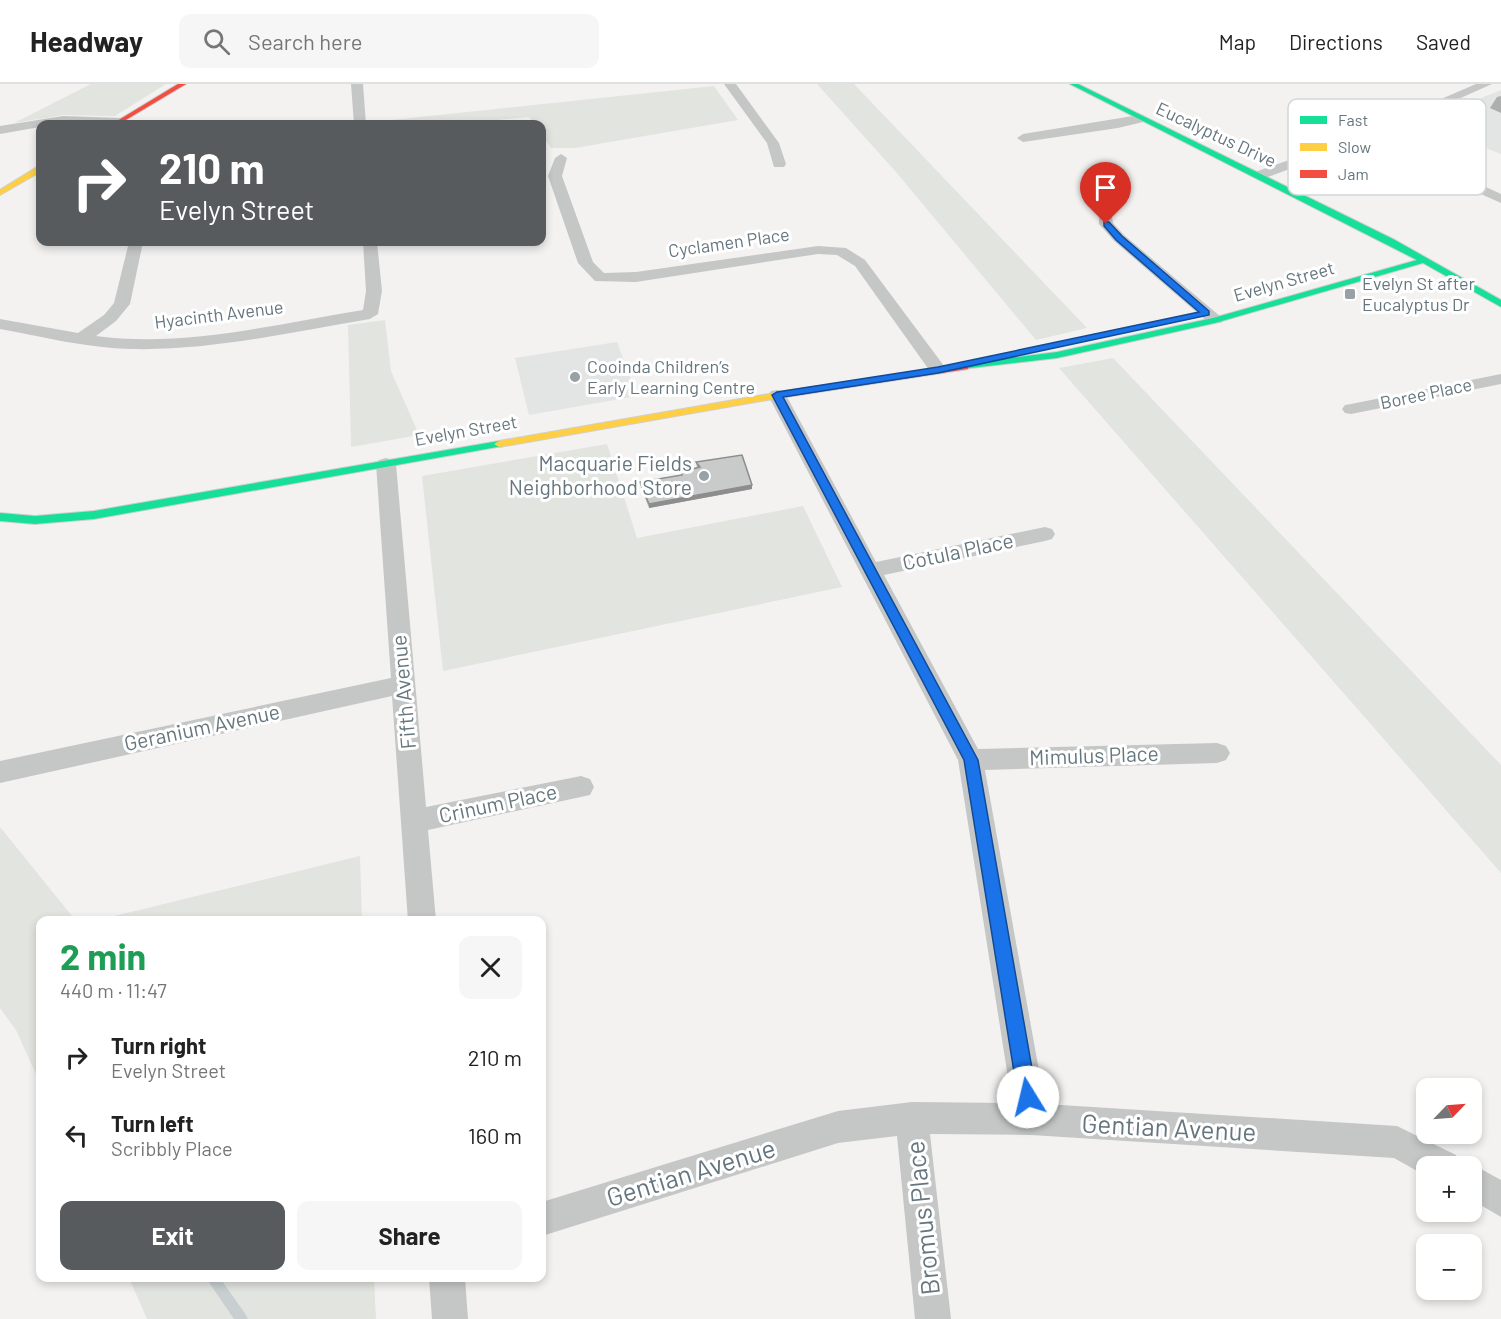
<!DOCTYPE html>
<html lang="en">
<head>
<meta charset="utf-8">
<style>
  body { margin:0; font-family:Barlow,sans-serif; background:#f6f6f6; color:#222; height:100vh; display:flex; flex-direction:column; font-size:22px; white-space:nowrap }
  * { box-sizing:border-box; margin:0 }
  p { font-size:20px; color:#767676 }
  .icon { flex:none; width:33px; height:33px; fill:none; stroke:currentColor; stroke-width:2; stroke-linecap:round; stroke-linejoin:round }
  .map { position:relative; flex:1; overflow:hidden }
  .panel { position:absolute; left:36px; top:832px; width:510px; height:366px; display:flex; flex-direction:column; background:#fff; border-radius:12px; box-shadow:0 3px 9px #0003 }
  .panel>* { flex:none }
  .guide { position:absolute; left:36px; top:36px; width:510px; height:126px; border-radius:12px; box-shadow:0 3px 9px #0003; background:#575b5d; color:#fff; overflow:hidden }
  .needle { width:39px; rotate:65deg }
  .controls { position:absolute; left:1416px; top:994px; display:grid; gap:12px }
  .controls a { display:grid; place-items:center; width:66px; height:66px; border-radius:12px; background:#fff; box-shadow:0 3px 9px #0003; font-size:30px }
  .pin { position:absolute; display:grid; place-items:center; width:51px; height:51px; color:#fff; margin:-62px -26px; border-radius:50% 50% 50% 0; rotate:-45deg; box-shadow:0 0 6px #0007 }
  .pin .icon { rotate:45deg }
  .me { position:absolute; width:66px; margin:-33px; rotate:351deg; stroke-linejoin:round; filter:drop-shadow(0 0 4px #0008) }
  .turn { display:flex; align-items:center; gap:21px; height:126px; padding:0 24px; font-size:27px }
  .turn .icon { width:78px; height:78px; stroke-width:2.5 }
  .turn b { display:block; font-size:42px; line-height:51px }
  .round { display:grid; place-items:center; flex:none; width:63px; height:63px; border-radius:12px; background:#f6f6f6 }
  .headline { display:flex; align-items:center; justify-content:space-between; height:102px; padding:0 24px }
  h1 { font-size:36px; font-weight:700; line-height:45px; color:#1e9e55 }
  .cta { display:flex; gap:12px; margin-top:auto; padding:12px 24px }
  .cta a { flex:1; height:69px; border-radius:12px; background:#575b5d; color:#fff; font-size:24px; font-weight:700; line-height:69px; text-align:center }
  .cta a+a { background:#f6f6f6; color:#222 }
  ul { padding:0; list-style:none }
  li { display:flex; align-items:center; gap:18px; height:78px; padding:0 24px }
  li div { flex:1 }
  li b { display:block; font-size:22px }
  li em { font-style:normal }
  header { display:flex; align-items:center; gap:36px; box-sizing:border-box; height:84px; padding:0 30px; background:#fff; border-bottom:2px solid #e0e0e0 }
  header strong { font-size:28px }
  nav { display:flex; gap:33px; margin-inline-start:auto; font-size:21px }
  .search { width:420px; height:54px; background:#f6f6f6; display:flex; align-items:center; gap:15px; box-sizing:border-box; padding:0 21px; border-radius:12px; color:#767676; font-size:22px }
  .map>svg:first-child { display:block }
  .built { fill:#e3e4e4 }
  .green { fill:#e2e4df }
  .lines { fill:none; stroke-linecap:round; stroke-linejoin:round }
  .stream { fill:#c7cfd1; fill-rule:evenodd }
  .fast-casing { stroke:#cfcfcf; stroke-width:2 }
  .slow-casing { stroke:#cfcfcf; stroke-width:2 }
  .jam-casing { stroke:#cfcfcf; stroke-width:2 }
  .street { fill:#c5c7c7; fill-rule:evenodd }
  .fast { fill:#16e098; fill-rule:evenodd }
  .slow { fill:#ffcf43; fill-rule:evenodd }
  .jam { fill:#f24e42; fill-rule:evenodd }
  .wall { fill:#adaeae }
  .shaded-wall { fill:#8d8d8d }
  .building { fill:#c9caca; stroke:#8d8d8d; stroke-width:1.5 }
  .route { fill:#1a73e8; stroke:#114b97; stroke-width:1.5 }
  .poi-dot { fill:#97a1a6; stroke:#fff; stroke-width:2 }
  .labels { text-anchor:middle; stroke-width:6; stroke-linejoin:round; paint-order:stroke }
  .far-street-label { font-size:18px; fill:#66767e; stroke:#fff }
  .far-poi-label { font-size:18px; fill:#66767e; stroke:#fff; text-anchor:start }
  .poi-label { font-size:21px; fill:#66767e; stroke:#fff; text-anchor:end }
  .street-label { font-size:21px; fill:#66767e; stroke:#fff }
  .near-street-label { font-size:26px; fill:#66767e; stroke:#fff }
  .key { fill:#fff; stroke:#d1d6d8; stroke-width:1.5 }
  .key-label { font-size:16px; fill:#66767e }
</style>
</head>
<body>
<header>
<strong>Headway</strong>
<div class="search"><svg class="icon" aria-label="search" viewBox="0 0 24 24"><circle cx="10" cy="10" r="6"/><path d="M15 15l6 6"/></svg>Search here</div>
<nav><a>Map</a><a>Directions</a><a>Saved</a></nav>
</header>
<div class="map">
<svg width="1501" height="1235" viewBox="0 0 1501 1235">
  <rect width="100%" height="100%" fill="#f3f2f1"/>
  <g class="built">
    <path d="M1501 6V70L1428 41 1474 17Z"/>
    <path d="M617 258 637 312 529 331 515 274Z"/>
  </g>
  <g class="green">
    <path d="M91 0H166L115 32 63 31 14 39Z"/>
    <path d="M817 0H854L1087 244 1036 256 896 88Z"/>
    <path d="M714 2 738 36 575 64H551L542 51V40H534L529 33 456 40H383L382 37Z"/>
    <path d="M385 236 391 287 419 351 351 363 348 241Z"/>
    <path d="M1113 274 1501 681V789L1059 284Z"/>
    <path d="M607 360 637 454 803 422 842 503 443 587 422 392Z"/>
    <path d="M0 743 76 837H40V999L16 946 0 924Z"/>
    <path d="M360 772 362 837H94Z"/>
    <path d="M129 1194H374L376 1235H147Z"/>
  </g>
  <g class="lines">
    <path class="stream" d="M206 1194H220L246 1231 248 1235H234Z"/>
    <g class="fast-casing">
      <g id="fast">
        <path d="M1070 0H1078L1395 156 1501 216V223L1423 179 1215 239 1057 274 962 285V281L965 280 1057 268 1213 234 1417 176Z"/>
        <path d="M499 357 503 358V362L94 435 35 440 0 437V429L35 432 94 427Z"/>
      </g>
    </g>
    <g class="slow-casing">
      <g id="slow">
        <path d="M37 83H40V88L0 111V106Z"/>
        <path d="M786 307 791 310 790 312 499 363 494 360 499 357Z"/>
      </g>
    </g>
    <g class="jam-casing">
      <g id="jam">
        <path d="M178 0H186L119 40H112Z"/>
        <path d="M965 280 968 281V285L786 313 781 310 786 307Z"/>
      </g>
    </g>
    <g class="street">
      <path d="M351 0H363L366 40H354Z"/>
      <path d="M724 0H736L779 59 786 80 784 83H774L767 59Z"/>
      <path d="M1476 0H1492L1371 54 1421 73 1501 110V119L1411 79 1360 59 1265 94H1255L1253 91 1255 88 1348 55Z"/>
      <path d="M1139 31 1143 32V38L1118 44 1023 58 1017 54 1023 50Z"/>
      <path d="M63 32 120 34 126 38 124 40H40V43L0 50V42Z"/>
      <path d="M561 70 567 74 562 92 593 178 604 189 636 188 818 162 846 164 865 176 947 286 944 290H932L855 182 837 171 818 170 636 198 595 197 578 179 548 92 555 74Z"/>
      <path d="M1106 126 1111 127 1113 139 1124 151 1221 233 1223 236 1221 239H1209L1114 157 1099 140V130Z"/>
      <path d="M129 158H143L130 220 116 237 96 252C184 264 276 240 363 226L366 207 363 158H377L382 207 378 230 370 235C291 248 211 267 131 265 87 264 43 253 0 245V235L78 249 104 231 114 219Z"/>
      <path d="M1501 290V300L1351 330 1345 329 1342 325 1345 321 1351 320Z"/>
      <path d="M777 306 783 307 786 311 876 478 1045 443 1052 445 1055 450 1052 455 1045 457 884 491 978 665 1217 659 1226 662 1230 669 1226 676 1217 679 985 686 1045 1020 1397 1042 1456 1071 1461 1083H1426V1092L1394 1074 1031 1051 930 1050 951 1235H915L897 1052 838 1059 542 1152V1118L838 1027 912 1018 1012 1019 958 676 768 311 771 307Z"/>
      <path d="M386 374 393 376 396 380 426 723 581 692 590 695 594 703 590 711 428 746 436 837H408L392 612 0 699V677L391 594 376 380 379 376Z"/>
      <path d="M1472 1080 1501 1096V1133L1472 1116V1083H1465Z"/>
      <path d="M429 1194H465L468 1235H432Z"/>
    </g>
    <use href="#fast" class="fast"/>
    <use href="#slow" class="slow"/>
    <use href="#jam" class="jam"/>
  </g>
  <g class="wall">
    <path d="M1501 12V29L1490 24 1497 13Z"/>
    <path d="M696 378 752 401V405L649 424 641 403 640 398 681 391V388L697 384Z"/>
  </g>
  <path class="shaded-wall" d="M752 401V405L649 424V420Z"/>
  <path class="building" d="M742 371 752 401 649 420 640 398 682 391 681 388 700 383 696 378Z"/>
  <path class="route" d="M1104 138H1109L1122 152 1209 227V231L938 289 783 313 978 676 1037 1013 1034 1019 1028 1022 1021 1019 1018 1013 964 676 772 311 777 308 938 283 1199 228 1116 156 1104 142Z"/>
  <g class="poi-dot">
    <rect x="1344" y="204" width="12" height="12" rx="3"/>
    <circle cx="575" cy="293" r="6"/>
    <circle cx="704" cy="392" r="6"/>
  </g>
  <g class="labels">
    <g class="far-street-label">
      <text transform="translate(1216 51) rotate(25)" y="6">Eucalyptus Drive</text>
      <text transform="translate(729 159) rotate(-8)" y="6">Cyclamen Place</text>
      <text transform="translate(1284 198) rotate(-16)" y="6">Evelyn Street</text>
      <text transform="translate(219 231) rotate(-7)" y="6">Hyacinth Avenue</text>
      <text transform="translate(1426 310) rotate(-12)" y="6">Boree Place</text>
      <text transform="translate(466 347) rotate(-10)" y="6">Evelyn Street</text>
    </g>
    <g class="far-poi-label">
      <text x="1362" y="206">Evelyn St after<tspan x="1362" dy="21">Eucalyptus Dr</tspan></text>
      <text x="587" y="289">Cooinda Children’s<tspan x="587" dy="21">Early Learning Centre</tspan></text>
    </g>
    <g class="poi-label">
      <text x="692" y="387">Macquarie Fields<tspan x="692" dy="24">Neighborhood Store</tspan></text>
    </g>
    <g class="street-label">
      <text transform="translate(958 468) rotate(-12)" y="7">Cotula Place</text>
      <text transform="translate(404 608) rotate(-95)" y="7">Fifth Avenue</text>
      <text transform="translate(202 644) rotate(-12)" y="7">Geranium Avenue</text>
      <text transform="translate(1094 672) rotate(-2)" y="7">Mimulus Place</text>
      <text transform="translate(498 720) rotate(-12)" y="7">Crinum Place</text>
    </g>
    <g class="near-street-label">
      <text transform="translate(1169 1044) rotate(3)" y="9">Gentian Avenue</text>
      <text transform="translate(691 1089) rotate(-17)" y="9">Gentian Avenue</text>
      <text transform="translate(923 1134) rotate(-96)" y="9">Bromus Place</text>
    </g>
  </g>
  <rect x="1288" y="15" width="198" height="96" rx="9" class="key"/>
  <rect x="1300" y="32" width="27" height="8" fill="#16e098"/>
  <rect x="1300" y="59" width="27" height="8" fill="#ffcf43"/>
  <rect x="1300" y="86" width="27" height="8" fill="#f24e42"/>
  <g class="key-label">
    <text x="1338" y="42">Fast</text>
    <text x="1338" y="69">Slow</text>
    <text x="1338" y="96">Jam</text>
  </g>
</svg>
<div class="controls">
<a><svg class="needle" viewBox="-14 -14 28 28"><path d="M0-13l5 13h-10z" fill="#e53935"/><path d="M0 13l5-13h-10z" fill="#767676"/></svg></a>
<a>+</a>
<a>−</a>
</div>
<div class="pin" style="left:1106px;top:140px;background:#d93025"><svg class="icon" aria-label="arrive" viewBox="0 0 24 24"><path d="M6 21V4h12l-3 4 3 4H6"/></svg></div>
<svg class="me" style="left:1028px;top:1013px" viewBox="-20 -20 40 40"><circle r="19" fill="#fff"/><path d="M0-13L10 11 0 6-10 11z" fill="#1a73e8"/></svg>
<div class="guide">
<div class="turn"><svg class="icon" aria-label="right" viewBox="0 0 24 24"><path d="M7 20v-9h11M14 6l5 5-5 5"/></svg><div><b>210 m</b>Evelyn Street</div></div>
</div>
<section class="panel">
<div class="headline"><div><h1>2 min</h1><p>440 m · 11:47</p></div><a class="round"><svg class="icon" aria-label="close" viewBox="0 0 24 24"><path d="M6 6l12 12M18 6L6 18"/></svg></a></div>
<ul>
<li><svg class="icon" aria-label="right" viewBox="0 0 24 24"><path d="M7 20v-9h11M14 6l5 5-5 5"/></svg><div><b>Turn right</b><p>Evelyn Street</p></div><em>210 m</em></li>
<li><svg class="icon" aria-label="left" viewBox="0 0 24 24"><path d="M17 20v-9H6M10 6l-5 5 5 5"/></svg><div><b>Turn left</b><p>Scribbly Place</p></div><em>160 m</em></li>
</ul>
<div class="cta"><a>Exit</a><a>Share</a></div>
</section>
</div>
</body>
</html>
